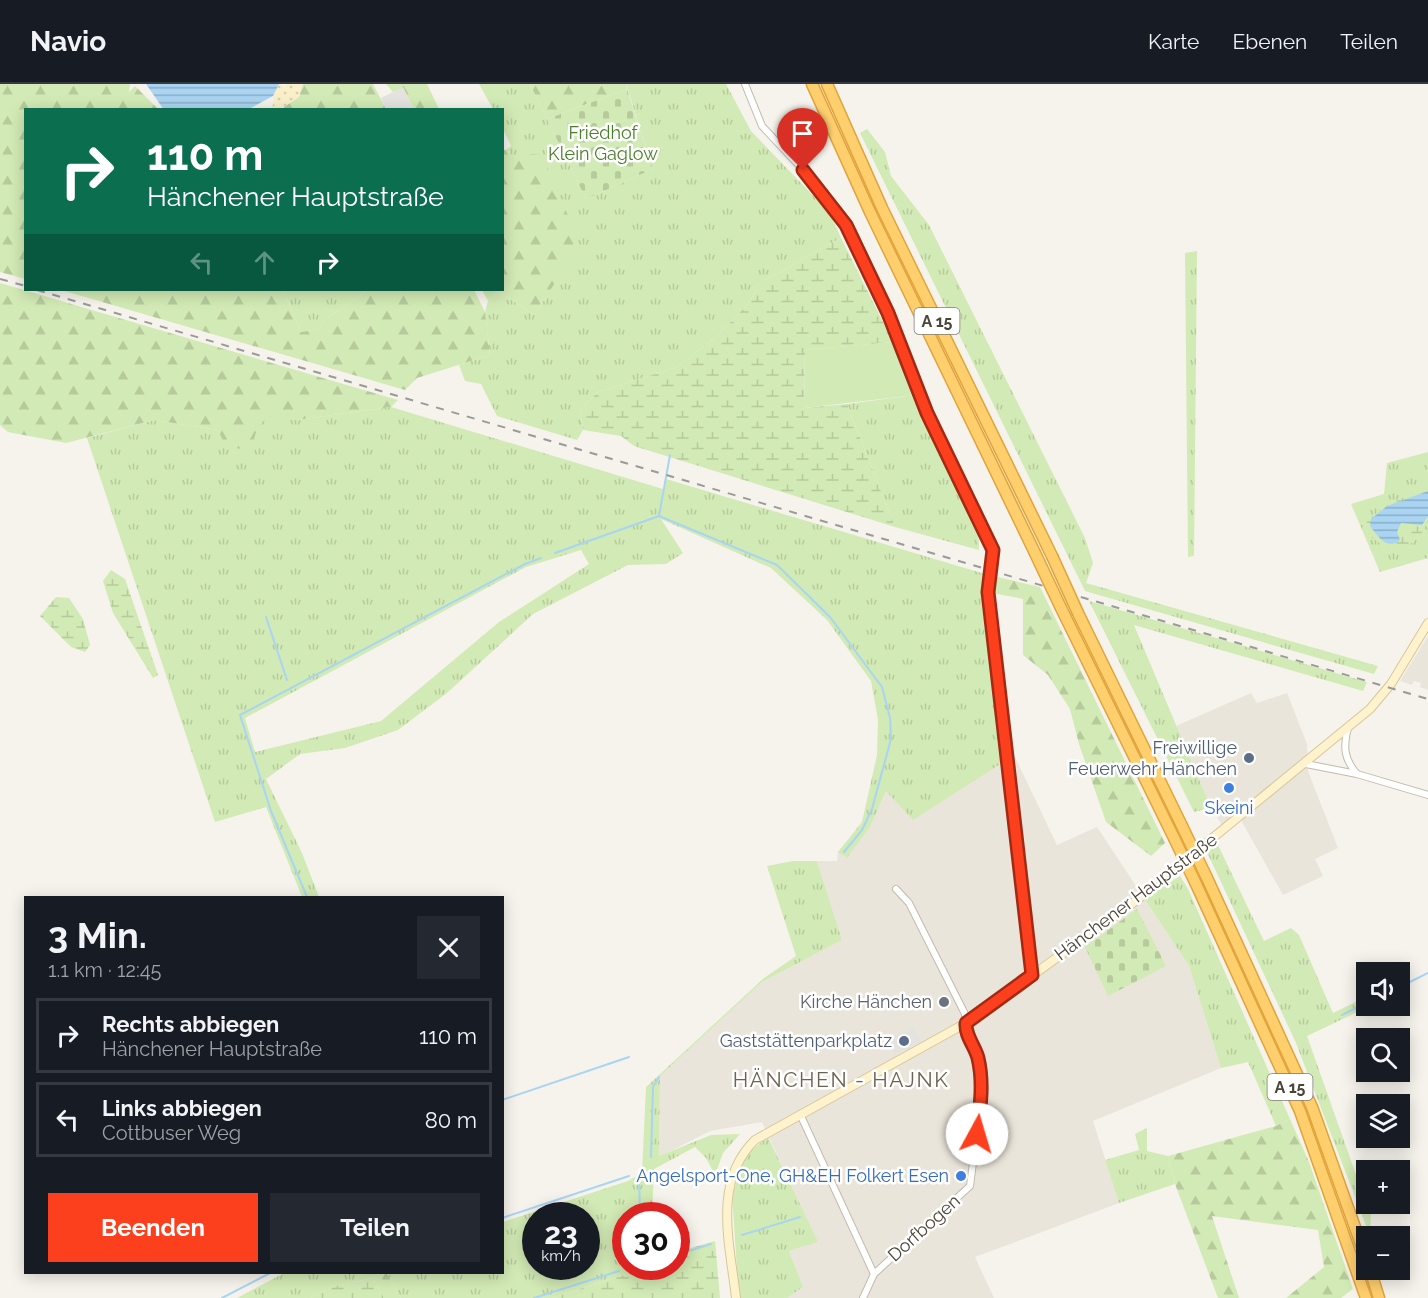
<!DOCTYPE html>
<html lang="de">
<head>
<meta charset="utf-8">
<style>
  body { margin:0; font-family:Raleway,sans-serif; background:#242831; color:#f1f3f6; height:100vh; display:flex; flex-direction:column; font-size:22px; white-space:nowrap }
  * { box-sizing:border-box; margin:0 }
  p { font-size:20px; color:#9ea1a6 }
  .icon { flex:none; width:33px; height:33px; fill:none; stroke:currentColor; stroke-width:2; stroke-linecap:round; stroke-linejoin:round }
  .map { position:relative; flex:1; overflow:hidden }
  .panel { position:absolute; left:24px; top:812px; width:480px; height:378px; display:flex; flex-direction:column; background:#171b24; border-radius:0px; box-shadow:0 3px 15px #0003 }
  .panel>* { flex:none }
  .banner { position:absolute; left:24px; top:24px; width:480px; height:183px; border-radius:0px; box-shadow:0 3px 15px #0003; background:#0b6e4f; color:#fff; overflow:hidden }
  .controls { position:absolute; left:1356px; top:878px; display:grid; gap:12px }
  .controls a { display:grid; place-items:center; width:54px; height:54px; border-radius:0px; background:#171b24; box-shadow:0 3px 15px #0003; font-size:30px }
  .speed { position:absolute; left:522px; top:1118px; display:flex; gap:12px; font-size:30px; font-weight:700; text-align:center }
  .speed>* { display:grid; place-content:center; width:78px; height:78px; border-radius:50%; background:#171b24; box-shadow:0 3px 15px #0003; line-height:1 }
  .speed small { font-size:15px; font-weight:400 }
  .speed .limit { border:9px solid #d22; background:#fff; color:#111 }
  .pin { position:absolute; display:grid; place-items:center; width:51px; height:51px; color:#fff; margin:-62px -26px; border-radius:50% 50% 50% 0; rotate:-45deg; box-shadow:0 0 6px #0007 }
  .pin .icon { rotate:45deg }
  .me { position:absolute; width:66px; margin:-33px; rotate:6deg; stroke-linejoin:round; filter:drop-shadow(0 0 4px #0008) }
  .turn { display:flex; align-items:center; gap:21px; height:126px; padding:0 24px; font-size:27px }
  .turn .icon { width:78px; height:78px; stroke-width:2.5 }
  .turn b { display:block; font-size:42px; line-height:51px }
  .lanes { display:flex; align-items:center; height:57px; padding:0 24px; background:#0003; justify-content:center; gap:30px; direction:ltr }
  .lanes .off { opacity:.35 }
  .round { display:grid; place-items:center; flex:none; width:63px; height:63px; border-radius:0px; background:#242831 }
  .overview { display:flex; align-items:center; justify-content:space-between; height:102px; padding:0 24px }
  h1 { font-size:36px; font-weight:700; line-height:45px }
  .primary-button { display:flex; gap:12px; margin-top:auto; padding:12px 24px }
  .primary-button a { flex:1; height:69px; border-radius:0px; background:#fc3f1d; color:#fff; font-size:24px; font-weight:700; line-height:69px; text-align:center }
  .primary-button a+a { background:#242831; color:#f1f3f6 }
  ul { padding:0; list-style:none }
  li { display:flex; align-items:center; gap:18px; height:75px; margin:0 12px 9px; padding:0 12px; border:3px solid #363941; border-radius:0px }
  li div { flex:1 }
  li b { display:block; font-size:22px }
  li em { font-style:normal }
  header { display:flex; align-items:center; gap:36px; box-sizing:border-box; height:84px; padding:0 30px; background:#171b24; border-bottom:2px solid #363941 }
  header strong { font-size:28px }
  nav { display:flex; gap:33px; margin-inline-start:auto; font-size:21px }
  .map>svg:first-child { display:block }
  .residential { fill:#eae5da }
  .grass { fill:url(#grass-tufts); fill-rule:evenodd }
  .forest { fill:url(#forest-firs) }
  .wetland { fill:url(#wetland-marsh) }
  .sand { fill:url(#sand-dots) }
  .cemetery { fill:url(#cemetery-stones) }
  .garden { fill:#d2eab5 }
  .parking { fill:#e5e3e0 }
  .water { fill:url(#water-rules) }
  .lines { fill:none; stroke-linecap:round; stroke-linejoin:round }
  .stream { stroke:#a9d4f2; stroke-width:2 }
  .street-casing { stroke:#c2bbae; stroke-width:8 }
  .secondary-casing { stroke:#d6c79b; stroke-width:10 }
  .highway-casing { stroke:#e0a43c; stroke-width:13 }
  .street { stroke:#fff; stroke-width:6 }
  .secondary { stroke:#fff3cd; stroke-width:8 }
  .highway { stroke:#ffcf6e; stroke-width:10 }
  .rail { stroke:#9a9a9a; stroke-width:2; stroke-dasharray:8 8; stroke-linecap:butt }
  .highway-bridge-casing { stroke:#e0a43c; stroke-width:13; stroke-linecap:butt }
  .highway-bridge { stroke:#ffcf6e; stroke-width:10 }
  .route-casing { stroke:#a42913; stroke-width:15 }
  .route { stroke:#fc3f1d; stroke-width:10 }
  .service-dot { fill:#5c6f8a; stroke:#fff; stroke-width:2 }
  .shop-dot { fill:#3f7fe0; stroke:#fff; stroke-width:2 }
  .worship-dot { fill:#6b7280; stroke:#fff; stroke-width:2 }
  .labels { text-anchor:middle; stroke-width:5; stroke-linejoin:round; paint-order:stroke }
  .shield { fill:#fff; stroke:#817c74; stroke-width:1.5 }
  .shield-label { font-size:16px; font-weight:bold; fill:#4b4439 }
  .park-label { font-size:18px; fill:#4a7f2a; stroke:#fff }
  .service-label { font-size:18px; fill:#4e5e75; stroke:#fff; text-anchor:end }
  .shop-label { font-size:18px; fill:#366cbe; stroke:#fff }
  .street-label { font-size:18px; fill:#4b4439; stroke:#fff }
  .worship-label { font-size:18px; fill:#5b616d; stroke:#fff; text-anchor:end }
  .quarter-label { font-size:21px; letter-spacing:1.5px; fill:#6e6250; stroke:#fff }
</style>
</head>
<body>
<header>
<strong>Navio</strong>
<nav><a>Karte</a><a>Ebenen</a><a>Teilen</a></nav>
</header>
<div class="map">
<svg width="1428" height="1214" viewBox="0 0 1428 1214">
  <defs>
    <pattern id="grass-tufts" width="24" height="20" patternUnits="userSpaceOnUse" patternTransform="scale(1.5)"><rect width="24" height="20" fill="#d2eab5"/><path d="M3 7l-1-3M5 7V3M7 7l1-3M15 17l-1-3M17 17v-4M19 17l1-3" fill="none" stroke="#b6ca9c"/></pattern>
    <pattern id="forest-firs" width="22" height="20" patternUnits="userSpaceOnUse" patternTransform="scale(1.5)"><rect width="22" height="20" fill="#d2eab5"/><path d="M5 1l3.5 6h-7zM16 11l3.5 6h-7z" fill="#b6ca9c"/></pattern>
    <pattern id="wetland-marsh" width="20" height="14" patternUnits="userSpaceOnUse" patternTransform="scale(1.5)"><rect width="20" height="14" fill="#d2eab5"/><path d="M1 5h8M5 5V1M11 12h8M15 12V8" fill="none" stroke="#b6ca9c"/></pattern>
    <pattern id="sand-dots" width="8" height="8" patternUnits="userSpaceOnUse" patternTransform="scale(1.5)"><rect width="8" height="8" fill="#f9efc9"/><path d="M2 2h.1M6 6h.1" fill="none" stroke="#d7cead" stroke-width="1.8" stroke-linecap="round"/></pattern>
    <pattern id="cemetery-stones" width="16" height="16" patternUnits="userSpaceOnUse" patternTransform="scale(1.5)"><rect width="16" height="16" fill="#d2eab5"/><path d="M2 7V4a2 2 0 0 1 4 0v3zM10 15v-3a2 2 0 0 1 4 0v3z" fill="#b6ca9c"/></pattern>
    <pattern id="water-rules" width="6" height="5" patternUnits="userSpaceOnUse" patternTransform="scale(1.5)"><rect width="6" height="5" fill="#a9d4f2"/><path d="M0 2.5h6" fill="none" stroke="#8caec5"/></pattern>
  </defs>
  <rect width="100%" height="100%" fill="#f6f3ec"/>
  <g class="residential">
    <path d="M1428 552V606L1420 603 1421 599 1414 597 1412 601 1400 597Z"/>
    <path d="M1251 609 1257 619 1287 609 1307 660 1308 687 1338 764 1315 775 1323 792 1283 811 1237 729 1222 741 1211 724 1176 642Z"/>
    <path d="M1015 673 1057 761 1097 743 1189 882 1221 984 1093 1037 1119 1119 975 1173 994 1214H787L803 1203 789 1167 817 1158 762 1038 710 1047 659 1073 660 992 762 898 842 856 817 777H837L838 767 846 774 870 743 886 707Z"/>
  </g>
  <g class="grass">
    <path d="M479 0H530L586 115 653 85 626 0H726L751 47 830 129 841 154 758 200 750 218 715 254 677 283 598 308 580 326 583 346 577 356 497 332 481 300 465 297 459 281 490 271 485 228 488 217 500 208 534 231 546 213 512 73 507 65 511 62 503 45 502 26 493 25Z"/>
    <path d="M867 45 885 68 891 92 929 141 1085 454 1093 479 1086 499 1378 582 1374 590 1085 507 860 49Z"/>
    <path d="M1197 167 1194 472 1188 473 1185 169Z"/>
    <path d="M283 206H368L325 236 318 245 301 248Z"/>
    <path d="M915 311 978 443 979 466 895 443 847 320Z"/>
    <path d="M391 323 663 405 662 419 666 395 985 490 1005 677 913 736 886 707 870 743 847 774 838 768 862 738 877 671 878 636 871 597 827 536 771 484 661 435 683 469 666 480 628 481 533 530 447 609 398 646 345 664 300 670 266 695 302 769 319 813H302L266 723 215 738 87 354 154 336 218 346 258 341 278 326 296 336ZM581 466 589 480 499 538 381 637 255 668 245 634 526 483Z"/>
    <path d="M1428 368V474L1380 488 1351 420 1384 410 1387 379Z"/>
    <path d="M1089 517 1367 598 1363 607 1134 541 1211 724 1194 728Z"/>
    <path d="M1217 759 1264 857 1291 844 1299 851 1333 929 1366 913V921H1372L1307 952 1366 1119 1371 1126 1370 1152 1296 959 1206 766Z"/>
    <path d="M793 777H817L842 856 762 898 660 992 659 1072 711 1051 740 1050 723 1069 715 1091 706 1074 695 1063 654 1085 652 1131H626V1182H645L642 1185 552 1214H401L386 1188H502L503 1138 628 1097 642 1089 646 1003 764 894 796 872 767 782ZM536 1131H586V1182H536Z"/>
    <path d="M1180 792 1188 805 1290 1035 1276 1042 1248 978 1221 984 1189 882 1144 814Z"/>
    <path d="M1147 1044V1067L1168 1072 1175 1100 1119 1119 1105 1076 1139 1066 1135 1050Z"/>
    <path d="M768 1053 818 1158 789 1167 803 1203 787 1214H739L732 1112 746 1071Z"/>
    <path d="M286 1188H380L373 1194 336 1202 310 1214H237Z"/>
  </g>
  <g class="forest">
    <path d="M0 0H130L129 8 135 2 158 25 26 26 25 195 0 188Z"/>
    <path d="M303 0H373L386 25H281L299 13Z"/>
    <path d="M386 0H427L439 25H414L403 4 393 8Z"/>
    <path d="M530 0H626L627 5 547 35Z"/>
    <path d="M507 65 512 73 522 69 542 71 573 143 574 170 534 231 500 208 488 217 482 206H502V67Z"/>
    <path d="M0 199 398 316 391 323 296 336 278 327 258 341 251 366 226 363 218 346 154 336 66 359 8 348 0 341Z"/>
    <path d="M61 206H283L301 248 318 245 325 236 368 206H474L485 228 490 271 417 294 405 306Z"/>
    <path d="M993 492 1040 503 1165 759 1151 772 1106 738 1079 660 1070 625 1048 591 1023 571V515L993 509Z"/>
    <path d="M1290 1035 1309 1078 1353 1205 1341 1214H1286L1324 1183 1318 1146 1212 1132 1239 1214H1218L1175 1100 1168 1072 1276 1042Z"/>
    <path d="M380 1188H386L401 1214H384L373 1194Z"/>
  </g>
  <g class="wetland">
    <path d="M841 154 893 258 805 266 804 324 847 320 895 443 634 362 621 352 583 346 580 326 598 308 677 283 715 254 750 218 758 200Z"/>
    <path d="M1428 406 1370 442 1379 455 1397 452 1401 439 1422 441 1428 432C1428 447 1410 466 1394 465 1383 464 1374 455 1366 448L1364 441C1383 420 1401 413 1428 406Z"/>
    <path d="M111 486 125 495 158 591 153 594 113 529 103 497Z"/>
    <path d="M56 513 69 514 83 535 90 561 85 568 71 563 40 532Z"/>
    <path d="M715 1157 720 1214H552L642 1185 645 1182H676L677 1168Z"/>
    <path d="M373 1194 384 1214H310L336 1202Z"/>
  </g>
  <path class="sand" d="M279 0 285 3 287 0H302L299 13 280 25 269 26 273 21V12Z"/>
  <g class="cemetery">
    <path d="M627 5 653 85 586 115 547 35Z"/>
    <path d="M1137 825 1166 882 1108 912 1085 863Z"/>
  </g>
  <path class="garden" d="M893 258 915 311 804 324 805 266Z"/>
  <g class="parking">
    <path d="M403 3 414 25H386L381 14Z"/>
    <path d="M913 943 921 957 895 971 887 957Z"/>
  </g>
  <g class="water">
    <path d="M146 0H279L273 12 249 25 164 26Z"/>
    <path d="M1428 407V432L1422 441 1401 439 1397 448 1400 456C1387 467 1378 452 1370 442L1371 435 1387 422Z"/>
  </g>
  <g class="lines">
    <g class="stream">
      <path d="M659 432 777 481 830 533 882 603 890 634 891 655 872 725 862 746 844 768"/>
      <path d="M555 469 659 432 670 371"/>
      <path d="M266 533 287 596"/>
      <path d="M307 813 271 727 240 631 525 480 541 474"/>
      <path d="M1400 903 1428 889"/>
      <path d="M1342 931 1366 919"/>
      <path d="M502 1016 629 973"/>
      <path d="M651 1073 653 1003 659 993"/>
      <path d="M639 1090 640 1131"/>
      <path d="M502 1134 629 1092"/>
      <path d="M742 1151 800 1133"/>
      <path d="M676 1171 711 1160"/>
      <path d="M222 1214 272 1188"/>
      <path d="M534 1214 619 1187"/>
    </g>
    <g class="street-casing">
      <g id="street">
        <path d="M745 0 762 42 821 105 846 140 888 229 928 329 993 466 988 508 1032 891"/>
        <path d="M1348 644C1343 663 1344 675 1357 690"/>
        <path d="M1306 680 1357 690 1428 711"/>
        <path d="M800 1030 874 1190"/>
        <path d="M863 1214 874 1190 970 1102 982 1007 978 974 965 945V930L909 819 896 805"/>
      </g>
    </g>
    <g class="secondary-casing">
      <path id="secondary" d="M736 1214C730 1160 712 1098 755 1056L966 939 1137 816 1370 625 1391 600 1428 539"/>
    </g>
    <g class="highway-casing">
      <g id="highway">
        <path d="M812 0 870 128 1034 467"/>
        <path d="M827 0 882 124 1052 472"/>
        <path d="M1061 524 1174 754"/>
        <path d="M1078 529 1181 740"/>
        <path d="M1207 794 1312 1023 1366 1174"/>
        <path d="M1196 800 1300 1027 1366 1214"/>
        <path d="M1370 1185 1379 1214"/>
      </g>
    </g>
    <use href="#street" class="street"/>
    <use href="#secondary" class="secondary"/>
    <use href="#highway" class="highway"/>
    <g class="rail">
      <path d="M0 195 26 202"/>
      <path d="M37 206 1428 615"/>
    </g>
    <g class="highway-bridge-casing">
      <g id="highway-bridge">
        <path d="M1034 467 1061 524"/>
        <path d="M1052 472 1078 529"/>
        <path d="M1181 740 1207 794"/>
        <path d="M1174 754 1196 800"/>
      </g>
    </g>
    <use href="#highway-bridge" class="highway-bridge"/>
  </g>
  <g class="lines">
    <g class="route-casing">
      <path id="route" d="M803 86 846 141 888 229 927 329 993 466 988 508 1032 891 966 939C965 952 975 962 978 974 984 999 980 1025 977 1050"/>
    </g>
    <use href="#route" class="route"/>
  </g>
  <g class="service-dot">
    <circle cx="1249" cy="674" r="6"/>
    <circle cx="904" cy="957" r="6"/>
  </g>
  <g class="shop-dot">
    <circle cx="1229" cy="704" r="6"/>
    <circle cx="961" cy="1092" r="6"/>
  </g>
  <circle class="worship-dot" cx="944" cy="918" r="6"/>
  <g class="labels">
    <g class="shield">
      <rect x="914.5" y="224" width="45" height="26" rx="4.5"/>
      <rect x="1267.5" y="990" width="45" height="26" rx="4.5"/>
    </g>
    <g class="shield-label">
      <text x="937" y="243">A 15</text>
      <text x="1290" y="1009">A 15</text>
    </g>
    <g class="park-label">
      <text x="603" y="55">Friedhof<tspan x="603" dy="21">Klein Gaglow</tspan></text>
    </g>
    <g class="service-label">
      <text x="1237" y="670">Freiwillige<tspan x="1237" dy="21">Feuerwehr Hänchen</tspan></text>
      <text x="892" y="963">Gaststättenparkplatz</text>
    </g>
    <g class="shop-label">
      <text x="1229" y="730">Skeini</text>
      <text x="949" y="1098" text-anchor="end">Angelsport-One, GH&amp;EH Folkert Esen</text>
    </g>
    <g class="street-label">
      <text transform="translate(1136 813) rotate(-37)" y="6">Hänchener Hauptstraße</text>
      <text transform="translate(924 1144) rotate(-42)" y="6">Dorfbogen</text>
    </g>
    <g class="worship-label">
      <text x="932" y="924">Kirche Hänchen</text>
    </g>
    <g class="quarter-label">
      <text x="841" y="1003">HÄNCHEN - HAJNK</text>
    </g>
  </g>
</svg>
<div class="controls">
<a><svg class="icon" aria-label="sound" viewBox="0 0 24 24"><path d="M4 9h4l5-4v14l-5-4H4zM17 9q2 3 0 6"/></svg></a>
<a><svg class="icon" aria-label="search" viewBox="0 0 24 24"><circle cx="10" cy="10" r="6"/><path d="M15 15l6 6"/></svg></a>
<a><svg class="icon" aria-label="layers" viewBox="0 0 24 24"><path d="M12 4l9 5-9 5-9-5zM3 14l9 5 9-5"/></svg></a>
<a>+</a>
<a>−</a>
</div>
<div class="speed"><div>23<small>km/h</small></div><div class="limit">30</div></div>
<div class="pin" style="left:803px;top:86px;background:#d93025"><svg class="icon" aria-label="arrive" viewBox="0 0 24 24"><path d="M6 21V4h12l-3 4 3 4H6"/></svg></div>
<svg class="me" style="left:977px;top:1050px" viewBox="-20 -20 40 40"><circle r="19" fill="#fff"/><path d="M0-13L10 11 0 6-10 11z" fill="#fc3f1d"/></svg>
<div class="banner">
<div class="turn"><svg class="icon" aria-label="right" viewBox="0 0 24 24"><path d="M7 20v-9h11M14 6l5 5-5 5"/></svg><div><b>110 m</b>Hänchener Hauptstraße</div></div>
<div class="lanes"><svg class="icon off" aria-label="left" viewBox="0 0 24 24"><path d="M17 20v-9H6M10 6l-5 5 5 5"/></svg><svg class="icon off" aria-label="ahead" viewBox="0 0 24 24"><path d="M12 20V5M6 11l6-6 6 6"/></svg><svg class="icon" aria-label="right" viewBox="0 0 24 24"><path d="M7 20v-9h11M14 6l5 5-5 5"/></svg></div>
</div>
<section class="panel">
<div class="overview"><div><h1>3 Min.</h1><p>1.1 km · 12:45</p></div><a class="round"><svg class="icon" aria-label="close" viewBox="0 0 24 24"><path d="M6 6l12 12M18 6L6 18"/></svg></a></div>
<ul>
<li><svg class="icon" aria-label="right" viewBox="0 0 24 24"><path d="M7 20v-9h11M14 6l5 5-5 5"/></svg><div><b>Rechts abbiegen</b><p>Hänchener Hauptstraße</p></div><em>110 m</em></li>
<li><svg class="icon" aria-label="left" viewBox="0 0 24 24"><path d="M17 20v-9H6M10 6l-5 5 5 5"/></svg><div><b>Links abbiegen</b><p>Cottbuser Weg</p></div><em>80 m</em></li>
</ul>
<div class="primary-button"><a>Beenden</a><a>Teilen</a></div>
</section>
</div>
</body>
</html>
